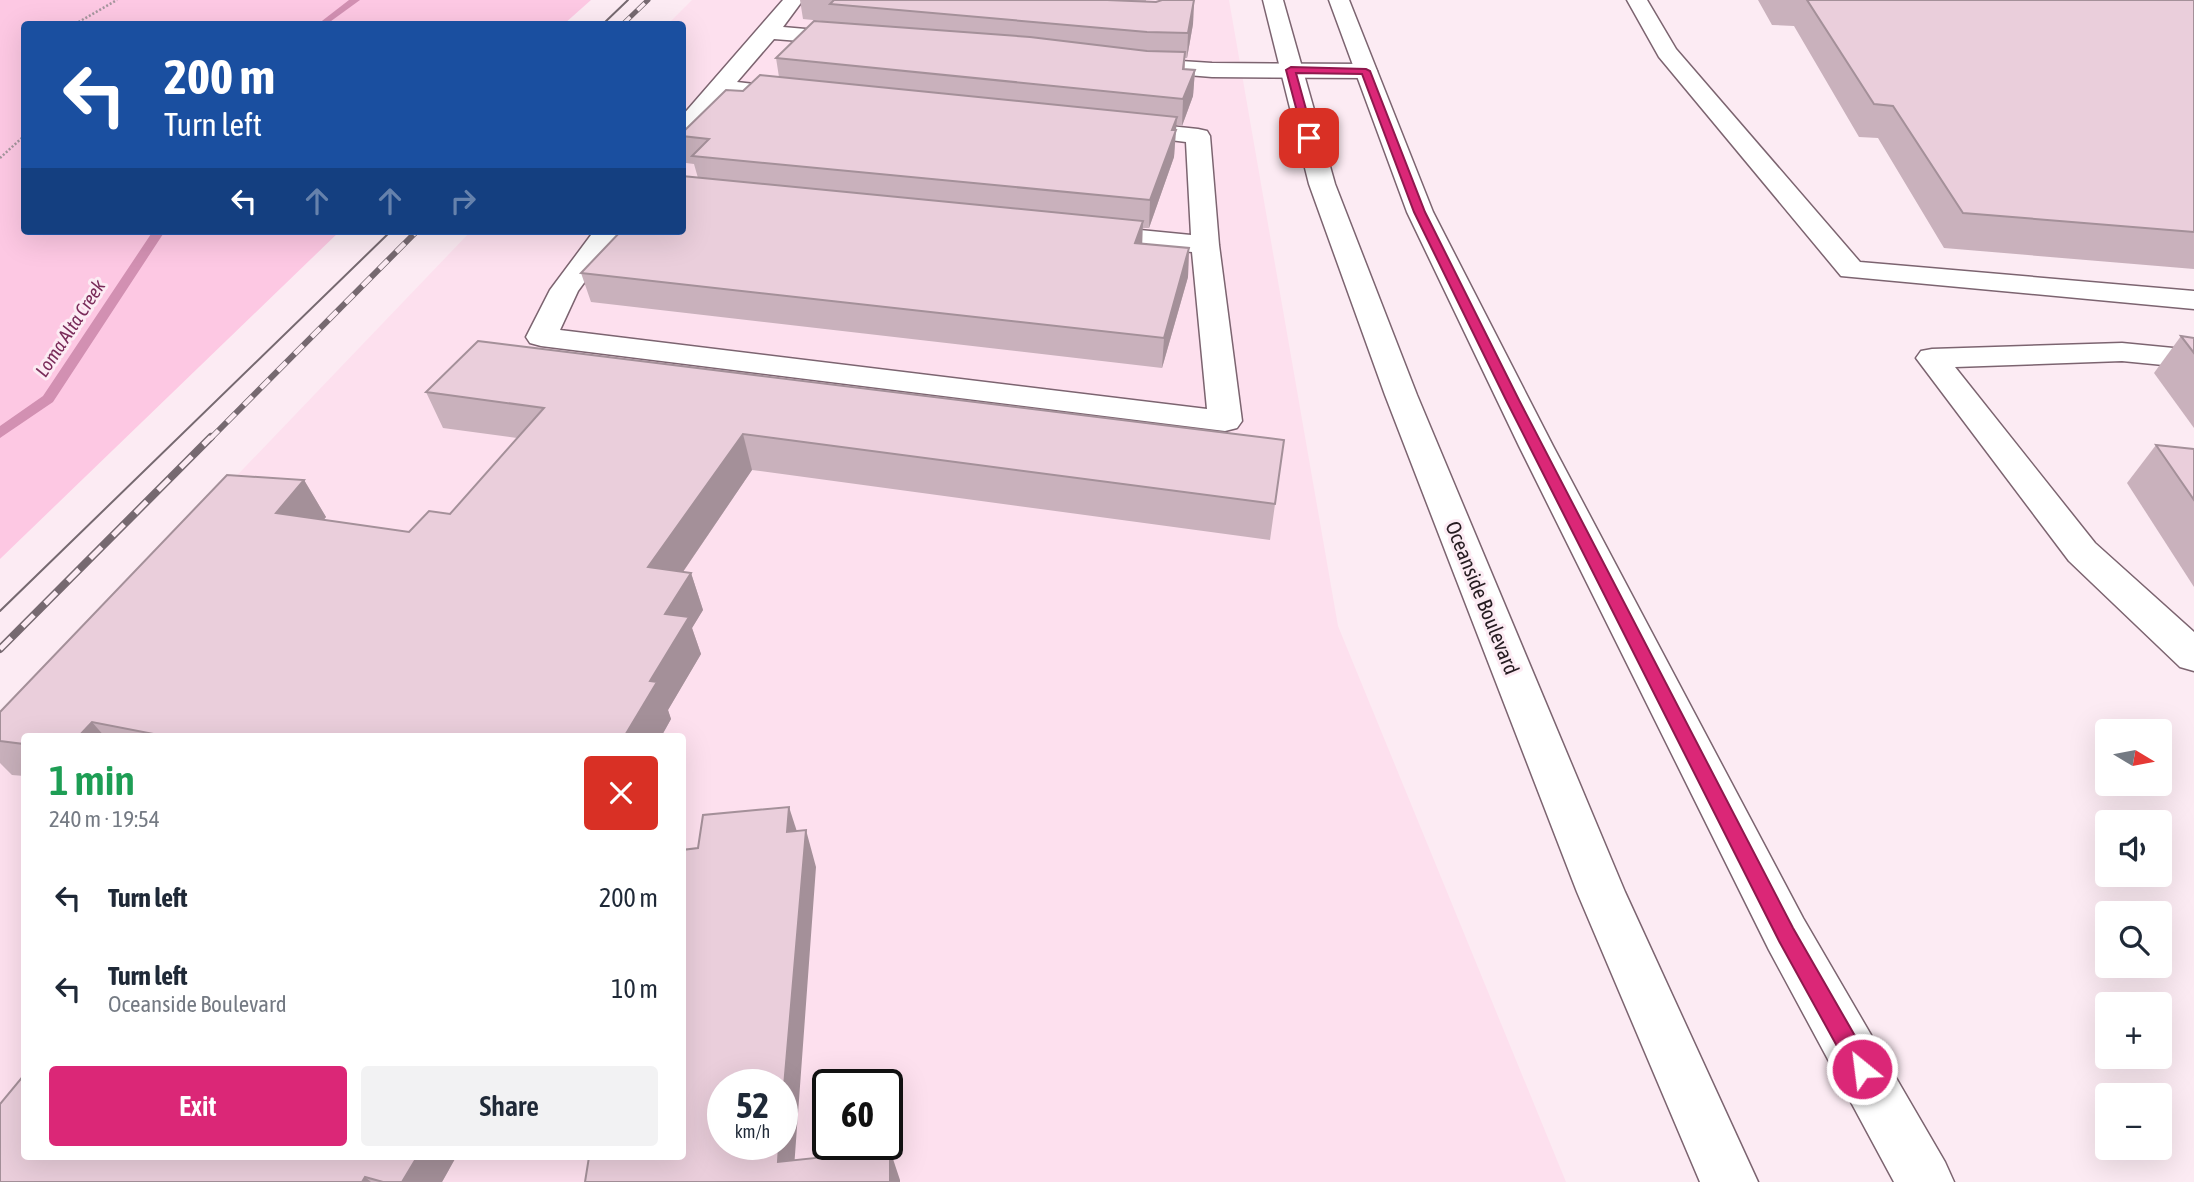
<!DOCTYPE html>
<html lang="en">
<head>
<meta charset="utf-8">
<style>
  body { margin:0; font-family:"Asap Condensed",sans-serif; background:#f2f2f3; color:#1f2937; height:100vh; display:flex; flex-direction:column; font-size:26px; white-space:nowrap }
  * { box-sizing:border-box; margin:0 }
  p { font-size:23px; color:#747a83 }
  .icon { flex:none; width:38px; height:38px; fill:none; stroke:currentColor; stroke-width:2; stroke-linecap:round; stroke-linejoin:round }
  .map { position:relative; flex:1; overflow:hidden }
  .sheet { position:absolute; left:21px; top:733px; width:665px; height:427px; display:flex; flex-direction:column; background:#fff; border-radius:7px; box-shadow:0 7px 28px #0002 }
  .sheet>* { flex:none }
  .top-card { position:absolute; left:21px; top:21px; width:665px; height:214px; border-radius:7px; box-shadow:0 7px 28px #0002; background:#1a4fa0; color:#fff; overflow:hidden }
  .needle { width:46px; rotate:100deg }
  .fabs { position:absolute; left:2095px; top:719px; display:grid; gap:14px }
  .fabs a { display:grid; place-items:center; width:77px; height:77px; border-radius:7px; background:#fff; box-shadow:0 7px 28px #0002; font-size:35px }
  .speed { position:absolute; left:707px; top:1069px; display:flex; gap:14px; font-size:35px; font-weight:700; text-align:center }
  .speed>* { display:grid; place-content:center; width:91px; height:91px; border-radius:50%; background:#fff; box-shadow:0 7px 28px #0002; line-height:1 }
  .speed small { font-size:18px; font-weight:400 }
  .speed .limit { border:4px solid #111; border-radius:10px; background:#fff; color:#111 }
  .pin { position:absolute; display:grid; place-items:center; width:60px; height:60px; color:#fff; margin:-30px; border-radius:14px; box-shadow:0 4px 10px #0006 }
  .me { position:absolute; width:77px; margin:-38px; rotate:331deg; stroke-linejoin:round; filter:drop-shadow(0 0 5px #0008) }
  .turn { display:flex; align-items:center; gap:24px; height:147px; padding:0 28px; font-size:32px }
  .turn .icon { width:91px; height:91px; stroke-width:2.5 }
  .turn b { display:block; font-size:49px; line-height:60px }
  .lanes { display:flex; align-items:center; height:66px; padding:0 28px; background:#0003; justify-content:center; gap:35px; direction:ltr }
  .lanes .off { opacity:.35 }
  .round { display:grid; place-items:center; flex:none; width:74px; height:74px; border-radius:7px; background:#f2f2f3 }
  .head { display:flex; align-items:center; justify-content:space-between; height:119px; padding:0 28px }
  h1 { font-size:42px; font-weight:600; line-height:52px; color:#1e9e55 }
  .primary-button { display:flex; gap:14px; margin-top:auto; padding:14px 28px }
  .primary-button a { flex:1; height:80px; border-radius:7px; background:#db2777; color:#fff; font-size:28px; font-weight:600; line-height:80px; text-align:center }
  .primary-button a+a { background:#f2f2f3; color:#1f2937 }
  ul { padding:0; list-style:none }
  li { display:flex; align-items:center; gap:21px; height:91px; padding:0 28px }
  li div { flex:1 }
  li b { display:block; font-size:26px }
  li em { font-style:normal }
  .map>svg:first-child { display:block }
  .built { fill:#fde0ee; fill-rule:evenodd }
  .green { fill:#fdc8e3 }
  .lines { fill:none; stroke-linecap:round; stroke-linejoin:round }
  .stream { fill:#d290b2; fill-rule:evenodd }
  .minor-casing { stroke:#7c6470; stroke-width:3 }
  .major-casing { stroke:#7c6470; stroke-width:3 }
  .path { stroke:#a5969d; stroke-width:2.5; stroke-dasharray:2 2; stroke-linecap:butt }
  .minor { fill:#fff; fill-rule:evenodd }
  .major { fill:#fff; fill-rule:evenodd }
  .tram { stroke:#766970; stroke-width:2 }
  .rail-far2-casing { stroke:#766970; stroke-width:5 }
  .rail-far1-casing { stroke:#766970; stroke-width:6 }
  .rail-casing { stroke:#766970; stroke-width:8 }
  .rail-far2 { stroke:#fcebf3; stroke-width:3.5; stroke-dasharray:10; stroke-linecap:butt }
  .rail-far1 { stroke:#fcebf3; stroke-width:4.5; stroke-dasharray:12; stroke-linecap:butt }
  .rail { stroke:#fcebf3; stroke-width:5; stroke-dasharray:16; stroke-linecap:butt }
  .wall { fill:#c9b1bc }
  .shaded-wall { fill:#a49099 }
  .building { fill:#eacedb; stroke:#a49099; stroke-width:2 }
  .route { fill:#db2777; stroke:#8e194d; stroke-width:2 }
  .labels { text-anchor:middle; stroke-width:6; stroke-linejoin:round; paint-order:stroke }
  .far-water-label { font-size:19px; font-style:italic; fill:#792b59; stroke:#fcebf3 }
  .street-label { font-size:21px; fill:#251b20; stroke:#fcebf3 }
</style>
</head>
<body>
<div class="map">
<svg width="2194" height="1182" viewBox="0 0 2194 1182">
  <rect width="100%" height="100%" fill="#fcebf3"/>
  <path class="built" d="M692 0H1229L1338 626 1566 1182H0V723L471 231H682V24H668ZM24 737H682V1157H24ZM723 1085H782V1144H723ZM828 1085H887V1144H828Z"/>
  <path class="green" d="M0 0H591L564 24H24V231H340L0 559Z"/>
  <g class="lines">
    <g class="stream">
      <path d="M349 0H360L327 24H318Z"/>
      <path d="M153 231H165L53 402 0 438V426L43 396Z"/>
    </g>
    <g class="minor-casing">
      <g id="minor">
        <path d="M783 0H803L783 27 851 33 858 35 862 39 858 43 851 45 774 39 737 82 806 90 809 95 806 100 798 102 726 94 690 136 682 138V116Z"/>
        <path d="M1627 0H1647L1676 49 1860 262 2194 291V309L1841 276 1659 57Z"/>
        <path d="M1134 58 1212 63 1366 64 1374 66 1377 71 1374 76 1366 78 1212 77 1126 70 1123 65 1126 60Z"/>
        <path d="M1123 121 1198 129 1207 131 1210 136 1219 245 1242 421 1237 428 1225 431 541 346 530 343 526 337 550 290 594 231H622L578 291 560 330 1207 409 1192 252 1089 241 1079 239 1075 233 1079 227 1089 225 1191 235 1186 142 1115 133 1111 128 1115 123Z"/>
        <path d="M2122 343 2194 350V368L2122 361 1955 367 2095 543 2194 632V671L2180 667 2069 561 1916 358 1921 351 1932 349Z"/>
      </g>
    </g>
    <g class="major-casing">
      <g id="major">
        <path d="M1263 0H1283L1335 184 1417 395 1625 892 1758 1182H1700L1577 892 1385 395 1309 184Z"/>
        <path d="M1329 0H1349L1433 212 1553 446 1803 918 1945 1162 1954 1182H1894L1769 950 1519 446 1407 212Z"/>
      </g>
    </g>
    <g class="path">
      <path d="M75 24 117 0"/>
      <path d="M0 158 24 136"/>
    </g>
    <use href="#minor" class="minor"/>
    <use href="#major" class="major"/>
    <g class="tram">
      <path d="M603 24 628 0"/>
      <path d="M0 611 391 231"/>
    </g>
    <g class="rail-far2-casing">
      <path id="rail-far2" d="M623 24 648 0"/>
    </g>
    <g class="rail-far1-casing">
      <path id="rail-far1" d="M210 439 417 231"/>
    </g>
    <g class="rail-casing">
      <path id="rail" d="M0 649 211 437"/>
    </g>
    <use href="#rail-far2" class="rail-far2"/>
    <use href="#rail-far1" class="rail-far1"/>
    <use href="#rail" class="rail"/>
  </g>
  <g class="wall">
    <path d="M800 0H1146V2H1156L1194 0 1193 24 1187 58H1185V69L1195 70 1193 96 1182 126 1176 125 1174 157 1149 228H1142V244L1189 248 1188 277 1162 368 591 302 581 273 698 178 694 164 686 163 682 148V133L743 91 779 77 776 58 832 22 803 19Z"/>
    <path d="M1758 0H2194V269L1944 248 1878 138 1859 137 1794 26 1772 25Z"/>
    <path d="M2181 336 2194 338V428L2154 373Z"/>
    <path d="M426 392 1284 440 1270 540 752 470 683 572 691 573 703 610 692 628 701 654 668 710 671 719 661 737H24V776L12 775 0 763V712L304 480 326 517 323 520 409 532 450 514 517 438 443 428Z"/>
    <path d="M2156 445 2194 449V587L2127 483Z"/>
    <path d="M24 1157H456L442 1182H0Z"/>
  </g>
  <g class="shaded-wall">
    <path d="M1194 0 1193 24 1187 58 1188 33Z"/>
    <path d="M1195 70 1193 96 1182 126 1183 99Z"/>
    <path d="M1177 117 1174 157 1149 228 1150 200Z"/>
    <path d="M1143 221 1142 250 1135 243Z"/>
    <path d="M1189 248 1188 277 1162 368 1164 338Z"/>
    <path d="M743 434 752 470 661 604 648 567Z"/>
    <path d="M304 480 326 517 299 549 276 513Z"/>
    <path d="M691 573 703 610 692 628 701 654 668 710 671 719 661 737H624L650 681 665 614Z"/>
    <path d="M92 722 105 737H78Z"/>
    <path d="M789 807 801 844 787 832Z"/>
    <path d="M806 830 816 867 793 1182 778 1162 779 1144H782V1110Z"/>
    <path d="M890 1150 900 1180V1182H890Z"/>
    <path d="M417 1157H456L442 1182H402Z"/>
    <path d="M365 1177 371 1182H362Z"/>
  </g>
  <g class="building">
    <path d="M834 0H1107L1156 2 1162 0H1194L1188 33 1147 32 830 4Z"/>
    <path d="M1807 0H2194V232L1963 213 1893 106 1874 104Z"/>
    <path d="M814 21 1030 37 1147 51 1185 52 1183 69 1195 70 1183 99 776 58Z"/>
    <path d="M760 75 1177 117 1172 130H1176L1150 200 692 156 709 139 682 136V133L726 90 743 91Z"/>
    <path d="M682 176 1143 221 1135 243 1189 248 1164 338 581 273 621 231H682Z"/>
    <path d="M2181 336 2194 338V353Z"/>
    <path d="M478 341 1284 440 1275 504 743 434 648 567 691 573 665 614 689 617 650 681 657 682 624 737H169L92 722 78 737H24V744L0 741V712L227 475 304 480 276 513 409 532 429 511 450 514 544 408 426 392Z"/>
    <path d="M2156 445 2194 449V500Z"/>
    <path d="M789 807 787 832 806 830 782 1110V1085H723V1144H779L778 1162 890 1150V1182H585L589 1157H682V850L698 848 703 815Z"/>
    <path d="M24 1075V1157H417L402 1182H383L365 1177 362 1182H0V1104Z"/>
  </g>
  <path class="route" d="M1291 67 1366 69 1370 71 1425 212 1519 400 1793 928 1870 1062 1873 1069 1870 1077 1862 1080 1854 1077 1779 941 1506 400 1414 212 1362 74 1296 73 1314 138 1309 141 1304 138 1286 70Z"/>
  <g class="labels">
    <g class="far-water-label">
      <text transform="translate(70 328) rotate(-57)" y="7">Loma Alta Creek</text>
    </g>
    <g class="street-label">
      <text transform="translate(1482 598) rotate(68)" y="7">Oceanside Boulevard</text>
    </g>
  </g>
</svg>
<div class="fabs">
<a><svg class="needle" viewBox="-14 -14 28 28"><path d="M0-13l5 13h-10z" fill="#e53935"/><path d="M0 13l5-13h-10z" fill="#747a83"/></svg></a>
<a><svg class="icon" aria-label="sound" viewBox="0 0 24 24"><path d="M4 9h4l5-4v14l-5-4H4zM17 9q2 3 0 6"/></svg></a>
<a><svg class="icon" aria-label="search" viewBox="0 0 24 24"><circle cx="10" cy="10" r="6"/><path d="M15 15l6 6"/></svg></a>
<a>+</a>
<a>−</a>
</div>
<div class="speed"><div>52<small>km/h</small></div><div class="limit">60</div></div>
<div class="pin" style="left:1309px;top:138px;background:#d93025"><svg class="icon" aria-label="arrive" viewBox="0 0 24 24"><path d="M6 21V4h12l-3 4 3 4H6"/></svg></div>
<svg class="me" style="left:1862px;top:1069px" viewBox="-20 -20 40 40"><circle r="17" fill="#db2777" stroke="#fff" stroke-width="3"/><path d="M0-11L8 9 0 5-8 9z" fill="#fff"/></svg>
<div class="top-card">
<div class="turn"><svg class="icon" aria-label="left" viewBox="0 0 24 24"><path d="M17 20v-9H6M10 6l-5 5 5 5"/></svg><div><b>200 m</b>Turn left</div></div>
<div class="lanes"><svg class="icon" aria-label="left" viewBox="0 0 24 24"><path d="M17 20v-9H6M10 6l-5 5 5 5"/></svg><svg class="icon off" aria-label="ahead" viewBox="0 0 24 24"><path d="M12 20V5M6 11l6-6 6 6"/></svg><svg class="icon off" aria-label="ahead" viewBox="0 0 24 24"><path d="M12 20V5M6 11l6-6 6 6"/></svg><svg class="icon off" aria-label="right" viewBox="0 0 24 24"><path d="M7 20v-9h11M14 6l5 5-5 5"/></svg></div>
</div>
<section class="sheet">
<div class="head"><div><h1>1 min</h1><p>240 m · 19:54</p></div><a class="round" style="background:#d93025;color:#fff"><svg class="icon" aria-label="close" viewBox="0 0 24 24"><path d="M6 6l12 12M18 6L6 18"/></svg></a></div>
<ul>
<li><svg class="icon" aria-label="left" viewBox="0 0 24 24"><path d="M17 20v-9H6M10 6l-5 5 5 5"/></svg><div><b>Turn left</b></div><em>200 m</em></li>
<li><svg class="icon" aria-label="left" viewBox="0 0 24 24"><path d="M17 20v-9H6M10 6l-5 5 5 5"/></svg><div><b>Turn left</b><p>Oceanside Boulevard</p></div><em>10 m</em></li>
</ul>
<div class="primary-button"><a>Exit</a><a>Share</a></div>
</section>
</div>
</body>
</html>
